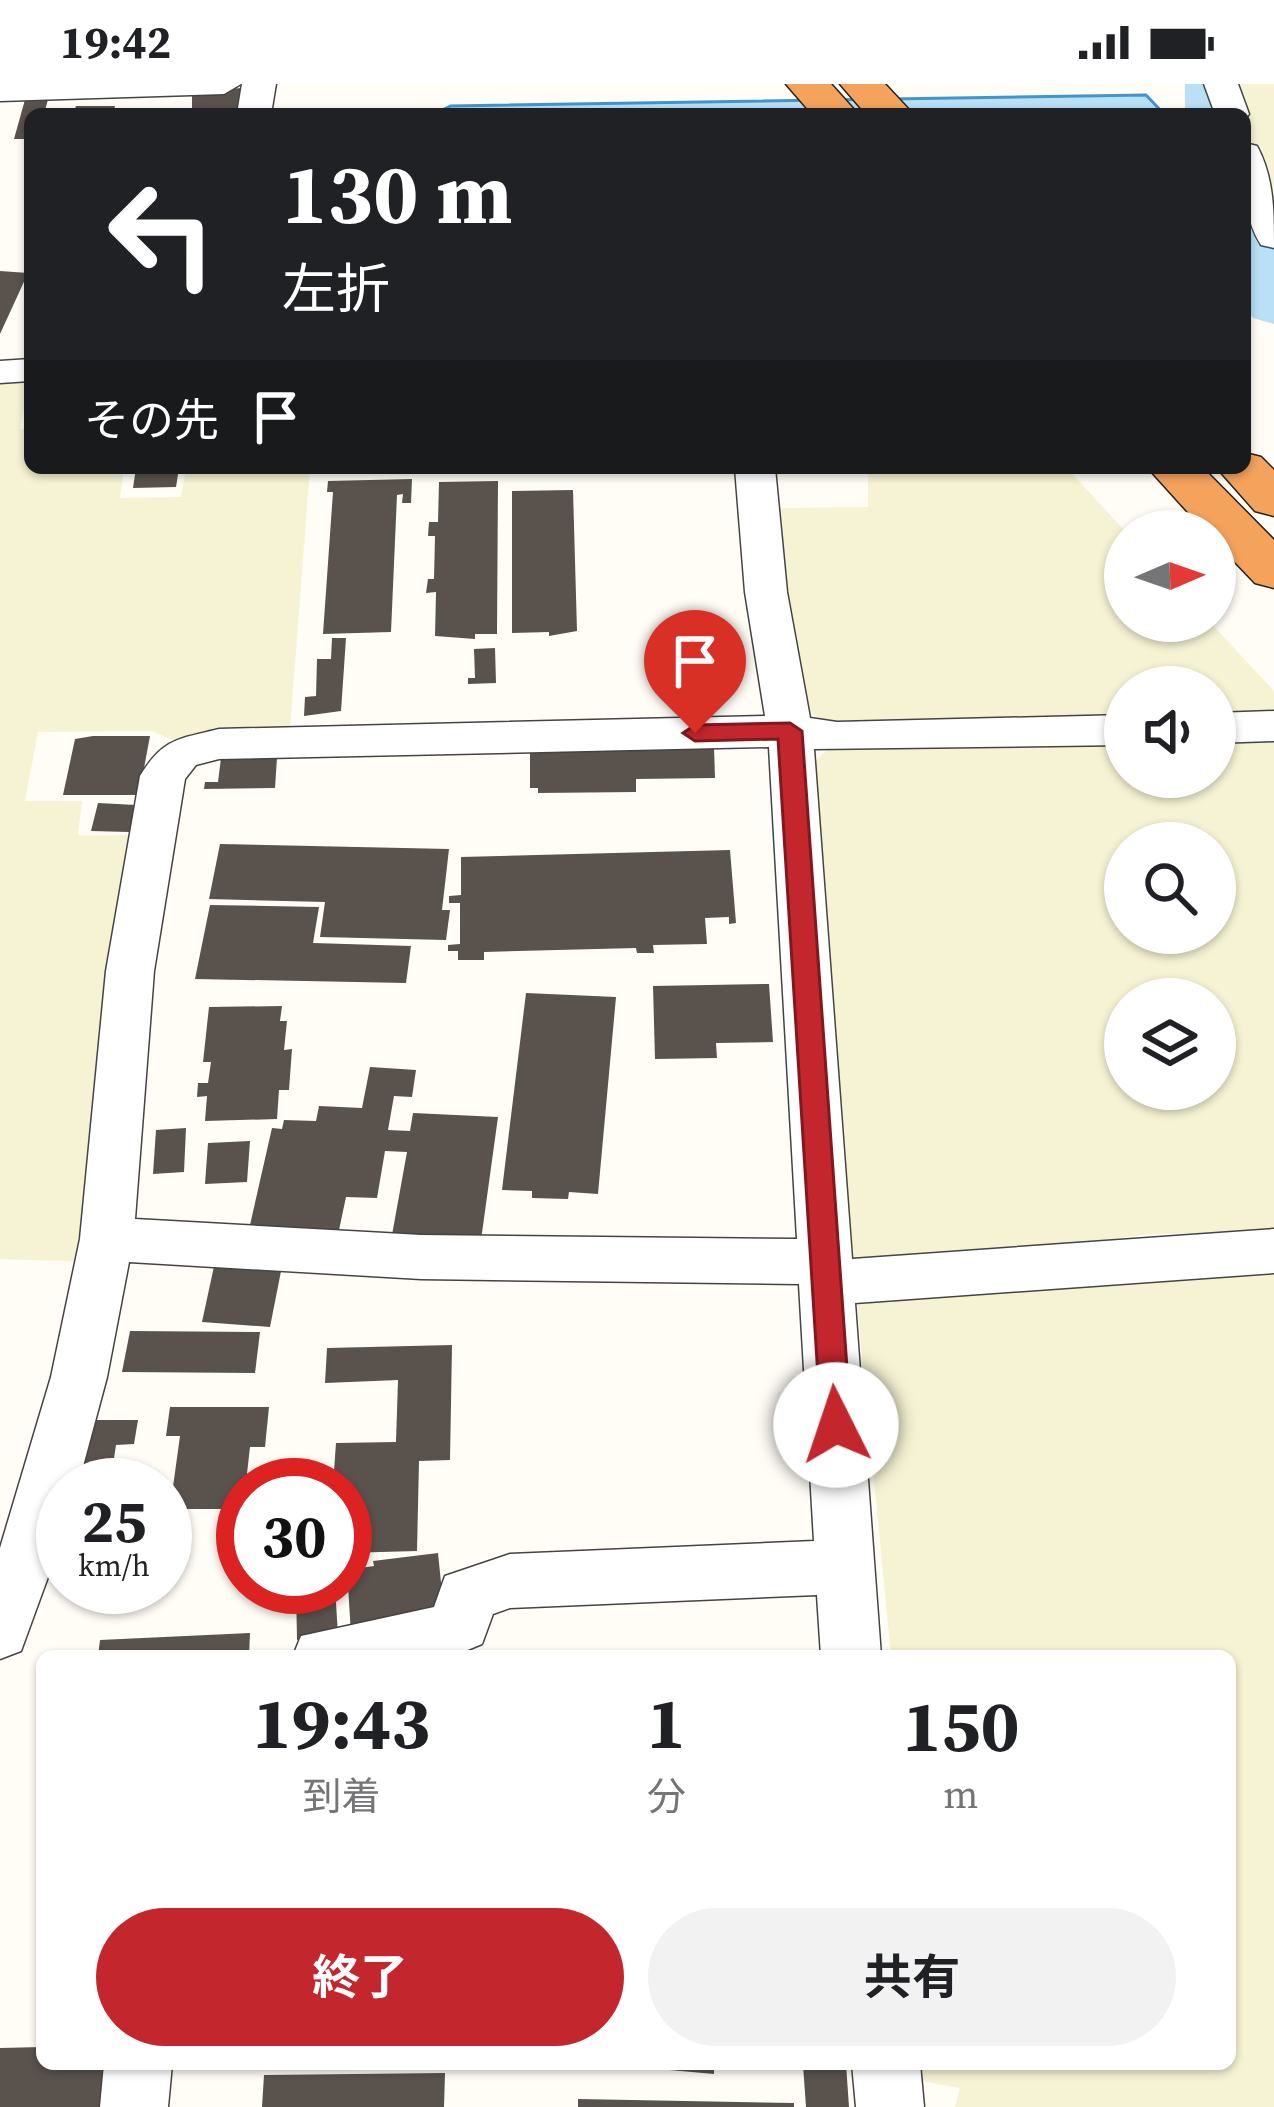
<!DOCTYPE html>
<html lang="ja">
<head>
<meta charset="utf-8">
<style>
  body { margin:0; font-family:"Source Serif 4","Noto Sans JP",serif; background:#f2f2f2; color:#202124; height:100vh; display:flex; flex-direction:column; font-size:45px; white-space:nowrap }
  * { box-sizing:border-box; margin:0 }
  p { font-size:39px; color:#757577 }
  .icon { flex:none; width:66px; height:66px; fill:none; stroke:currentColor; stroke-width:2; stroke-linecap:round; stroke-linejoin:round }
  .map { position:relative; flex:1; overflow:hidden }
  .drawer { position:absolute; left:36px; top:1566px; width:1200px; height:420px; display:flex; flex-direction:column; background:#fff; border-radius:18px; box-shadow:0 3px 9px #0004 }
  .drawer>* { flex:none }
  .guide { position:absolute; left:24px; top:24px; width:1227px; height:366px; border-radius:18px; box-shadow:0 3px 9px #0004; background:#202124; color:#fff; overflow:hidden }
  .needle { width:78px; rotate:88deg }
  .fabs { position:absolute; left:1104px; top:426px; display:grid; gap:24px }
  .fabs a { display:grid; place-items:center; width:132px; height:132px; border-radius:50%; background:#fff; box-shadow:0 3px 9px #0004; font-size:60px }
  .speed { position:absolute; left:36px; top:1374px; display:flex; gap:24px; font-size:60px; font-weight:700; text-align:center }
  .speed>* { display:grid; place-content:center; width:156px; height:156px; border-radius:50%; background:#fff; box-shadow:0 3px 9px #0004; line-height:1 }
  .speed small { font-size:30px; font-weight:400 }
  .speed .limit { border:18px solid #d22; background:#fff; color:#111 }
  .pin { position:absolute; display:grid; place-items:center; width:102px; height:102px; color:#fff; margin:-123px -51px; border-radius:50% 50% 50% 0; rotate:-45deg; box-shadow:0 0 12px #0007 }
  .pin .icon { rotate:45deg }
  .me { position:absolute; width:132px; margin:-66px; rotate:356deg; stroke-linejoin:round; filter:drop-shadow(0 0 9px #0008) }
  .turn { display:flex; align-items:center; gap:42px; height:252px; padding:0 60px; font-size:54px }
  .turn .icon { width:156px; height:156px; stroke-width:2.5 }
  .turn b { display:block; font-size:84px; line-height:102px }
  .then { display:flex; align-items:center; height:114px; padding:0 60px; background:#0003; gap:24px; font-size:45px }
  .eta { display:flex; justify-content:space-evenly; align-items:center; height:204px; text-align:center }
  .eta b { font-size:72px; font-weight:700; line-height:84px }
  .primary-button { display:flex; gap:24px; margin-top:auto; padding:24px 60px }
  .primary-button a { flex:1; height:138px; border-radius:72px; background:#c4262e; color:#fff; font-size:48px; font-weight:700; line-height:138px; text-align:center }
  .primary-button a+a { background:#f2f2f2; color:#202124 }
  .status { display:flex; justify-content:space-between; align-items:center; height:84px; padding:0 60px; background:#fff; direction:ltr }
  .status svg { height:33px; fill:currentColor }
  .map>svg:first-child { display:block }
  .farmland { fill:#f6f3d4; fill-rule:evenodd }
  .water { fill:#b9e0f7; stroke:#3f96cf; stroke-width:3 }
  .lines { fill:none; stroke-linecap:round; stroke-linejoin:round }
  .river { fill:#b9e0f7; fill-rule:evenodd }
  .building { fill:#5a524d }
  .minor-casing { stroke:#444; stroke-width:3 }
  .motorway-casing { stroke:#222; stroke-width:3 }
  .minor { fill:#fff; fill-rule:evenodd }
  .motorway { fill:#f5a25d; fill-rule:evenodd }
  .route { fill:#c4262e; stroke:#7f191e; stroke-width:3 }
</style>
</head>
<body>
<div class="status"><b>19:42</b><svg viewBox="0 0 49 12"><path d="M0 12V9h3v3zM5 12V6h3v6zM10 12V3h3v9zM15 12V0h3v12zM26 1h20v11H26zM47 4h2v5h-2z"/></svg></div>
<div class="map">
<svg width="1274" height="2023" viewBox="0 0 1274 2023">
  <rect width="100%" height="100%" fill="#fffdf5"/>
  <g class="farmland">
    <path d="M1235 0H1274V120L1245 40Z"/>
    <path d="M30 292 20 345 30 346V384H124L120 414 181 413 186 384H310L290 645 206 647 172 656 152 647 38 648 25 717H82L78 751H141L87 1178 0 1175V294Z"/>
    <path d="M868 384H1067L1125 447V537H1209L1274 607V636L1215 637V603H1125V639L824 638 799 620 775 430 783 424 868 423Z"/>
    <path d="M1274 656V1149L1151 1150 852 1186 811 681 828 665 1125 659V693H1215V657ZM1125 759H1215V849H1125ZM1125 915H1215V1005H1125Z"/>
    <path d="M1274 1180V2023H955L960 2004 921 1997 920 1980H1230V1572H891L857 1221 1142 1181Z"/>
  </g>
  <path class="water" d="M1146 11 1164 30H433L451 22Z"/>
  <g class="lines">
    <g class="river">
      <path d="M1185 0H1237L1239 30H1185Z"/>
      <path d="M1245 120 1265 125 1274 139V240L1253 234 1245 223Z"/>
    </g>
  </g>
  <g class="building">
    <path d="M243 4V30H192V7Z"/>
    <path d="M26 12H49L44 30H30V55H14Z"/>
    <path d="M76 22H115L113 30H73Z"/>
    <path d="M0 187 28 189 0 250Z"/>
    <path d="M136 384H179L176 403 133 404Z"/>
    <path d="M412 395 411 419H402L403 410 397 411 391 548 323 550 333 408H327L328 397Z"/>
    <path d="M498 397 497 550H475V555L435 552 436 508 426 509 428 495H434L435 452H428L429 438H438L439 398Z"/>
    <path d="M573 406 577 547 549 552V548L512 549V407Z"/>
    <path d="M332 554H346L341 627 304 632 305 613 316 612 317 575H331Z"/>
    <path d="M495 564 496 599 468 600V594H475L474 565Z"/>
    <path d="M93 652H150L139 711H63L75 655Z"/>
    <path d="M714 663 715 694 636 695V708L538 709V704H530V665Z"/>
    <path d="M221 674H277L275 704 204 705 205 698H218Z"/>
    <path d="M98 719 136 721 129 748 91 747Z"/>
    <path d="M220 760 449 765 442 826H450L446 856 320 853 325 818 209 815Z"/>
    <path d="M730 766 736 839 729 840V833L705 834 707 860 653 861 654 869H637L636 864 484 868V876H458V867H448V861L460 860V819H449V812L461 811V773Z"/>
    <path d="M210 821 319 823 313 859 411 862 406 899 195 895Z"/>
    <path d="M769 900 773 958 716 959 717 974 655 975 653 902Z"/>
    <path d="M526 909 616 913 598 1110 569 1108 568 1115 532 1114V1107L502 1106Z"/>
    <path d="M282 922 280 937H287L284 966 292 965 289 1006H279L277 1035 205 1037 207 1012 197 1013 198 999H208L211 978H203L209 923Z"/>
    <path d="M370 983 416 986 412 1013 394 1012 388 1046 410 1047 413 1029 498 1033 481 1156 392 1151 407 1068 385 1067 377 1114 346 1113 339 1146 250 1141 272 1044 282 1045 284 1036 316 1037 319 1022 362 1024Z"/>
    <path d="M186 1044 184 1088 153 1090 156 1046Z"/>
    <path d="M250 1057 247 1098 205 1100 208 1059Z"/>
    <path d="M216 1173 283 1177 270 1243 202 1238Z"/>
    <path d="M130 1247 260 1248 255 1289 122 1288Z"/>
    <path d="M452 1261 450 1376 419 1377 417 1467 345 1469V1401H333L336 1359 396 1358 398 1296 325 1299 327 1264Z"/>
    <path d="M170 1323H269L265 1363H250L243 1425H165V1410H172L180 1352H166Z"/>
    <path d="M84 1336H138L134 1360 116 1361 110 1401H74Z"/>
    <path d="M438 1469 445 1538 351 1550 347 1486 374 1482 373 1477Z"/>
    <path d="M335 1503 338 1551 297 1556 296 1504Z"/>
    <path d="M250 1549 249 1572H98L100 1556Z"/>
    <path d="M42 1963V1980H104L99 2023H0V1964Z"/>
    <path d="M637 1980H714V1990L636 1983Z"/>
    <path d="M846 1980 849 2023H806L803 1981Z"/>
    <path d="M445 1989 444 2023H262L264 1991Z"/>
    <path d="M578 2015 794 2019V2023H578Z"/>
  </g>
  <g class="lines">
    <g class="minor-casing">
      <g id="minor">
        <path d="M0 0H241L224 10 0 17Z"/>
        <path d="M242 0H276L271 30H237Z"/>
        <path d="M1204 0H1238L1249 30 1245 36V30H1215Z"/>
        <path d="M1245 59 1257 62C1274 93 1274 128 1274 164L1261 161C1241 129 1245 94 1245 59Z"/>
        <path d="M30 275V297L0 299V277Z"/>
        <path d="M735 384H775L787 508 810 634 837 638 1125 631V661L814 665 852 1175 1274 1145V1189L855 1219 881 1572H821L817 1511 510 1524 493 1530 482 1560 453 1572H293L301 1552 434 1523 445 1492 510 1470 814 1457 799 1200 421 1195 129 1178 107 1293 78 1401H63V1452L21 1567 0 1575V1464L51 1293 80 1155 106 887 140 692C163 654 179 655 219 645L765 632 745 508ZM769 663 797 1155 421 1151 135 1135 154 887 185 695 196 681 219 675Z"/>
        <path d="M1274 627V657L1215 659V629Z"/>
        <path d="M104 1980H172L168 2023H100Z"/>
        <path d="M852 1980H920L924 2023H856Z"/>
      </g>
    </g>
    <g class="motorway-casing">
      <g id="motorway">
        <path d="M786 0H831L858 30H812Z"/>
        <path d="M840 0H885L913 30H866Z"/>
        <path d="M1245 369 1261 373 1274 386V432L1255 427 1217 384H1245Z"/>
        <path d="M1148 384H1203L1274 456V504L1255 499 1215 457V447H1205Z"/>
      </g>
    </g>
    <use href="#minor" class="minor"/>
    <use href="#motorway" class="motorway"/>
  </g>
  <path class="route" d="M790 639 802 647 851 1341 847 1351 836 1354 825 1351 821 1341 778 655 695 657 683 649 695 641Z"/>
</svg>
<div class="fabs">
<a><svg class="needle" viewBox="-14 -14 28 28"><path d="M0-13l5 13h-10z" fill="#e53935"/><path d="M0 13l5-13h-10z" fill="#757577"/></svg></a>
<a><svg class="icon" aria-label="sound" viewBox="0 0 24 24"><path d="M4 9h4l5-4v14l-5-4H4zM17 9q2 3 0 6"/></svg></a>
<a><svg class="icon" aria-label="search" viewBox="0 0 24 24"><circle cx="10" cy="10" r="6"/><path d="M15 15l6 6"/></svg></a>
<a><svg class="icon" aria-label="layers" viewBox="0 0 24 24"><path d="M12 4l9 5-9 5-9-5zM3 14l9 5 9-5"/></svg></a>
</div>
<div class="speed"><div>25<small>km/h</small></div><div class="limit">30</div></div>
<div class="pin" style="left:695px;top:649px;background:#d93025"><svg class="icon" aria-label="arrive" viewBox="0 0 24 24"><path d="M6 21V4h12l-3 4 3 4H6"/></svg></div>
<svg class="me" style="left:836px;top:1341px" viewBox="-20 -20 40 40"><circle r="19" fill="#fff"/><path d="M0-13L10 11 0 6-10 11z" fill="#c4262e"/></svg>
<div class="guide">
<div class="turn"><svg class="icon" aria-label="left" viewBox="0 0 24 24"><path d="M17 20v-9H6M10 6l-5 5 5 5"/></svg><div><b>130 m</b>左折</div></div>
<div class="then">その先<svg class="icon" aria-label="arrive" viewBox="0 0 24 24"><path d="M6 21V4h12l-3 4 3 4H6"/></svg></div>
</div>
<section class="drawer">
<div class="eta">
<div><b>19:43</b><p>到着</p></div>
<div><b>1</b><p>分</p></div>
<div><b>150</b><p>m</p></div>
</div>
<div class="primary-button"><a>終了</a><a>共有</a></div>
</section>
</div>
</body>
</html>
